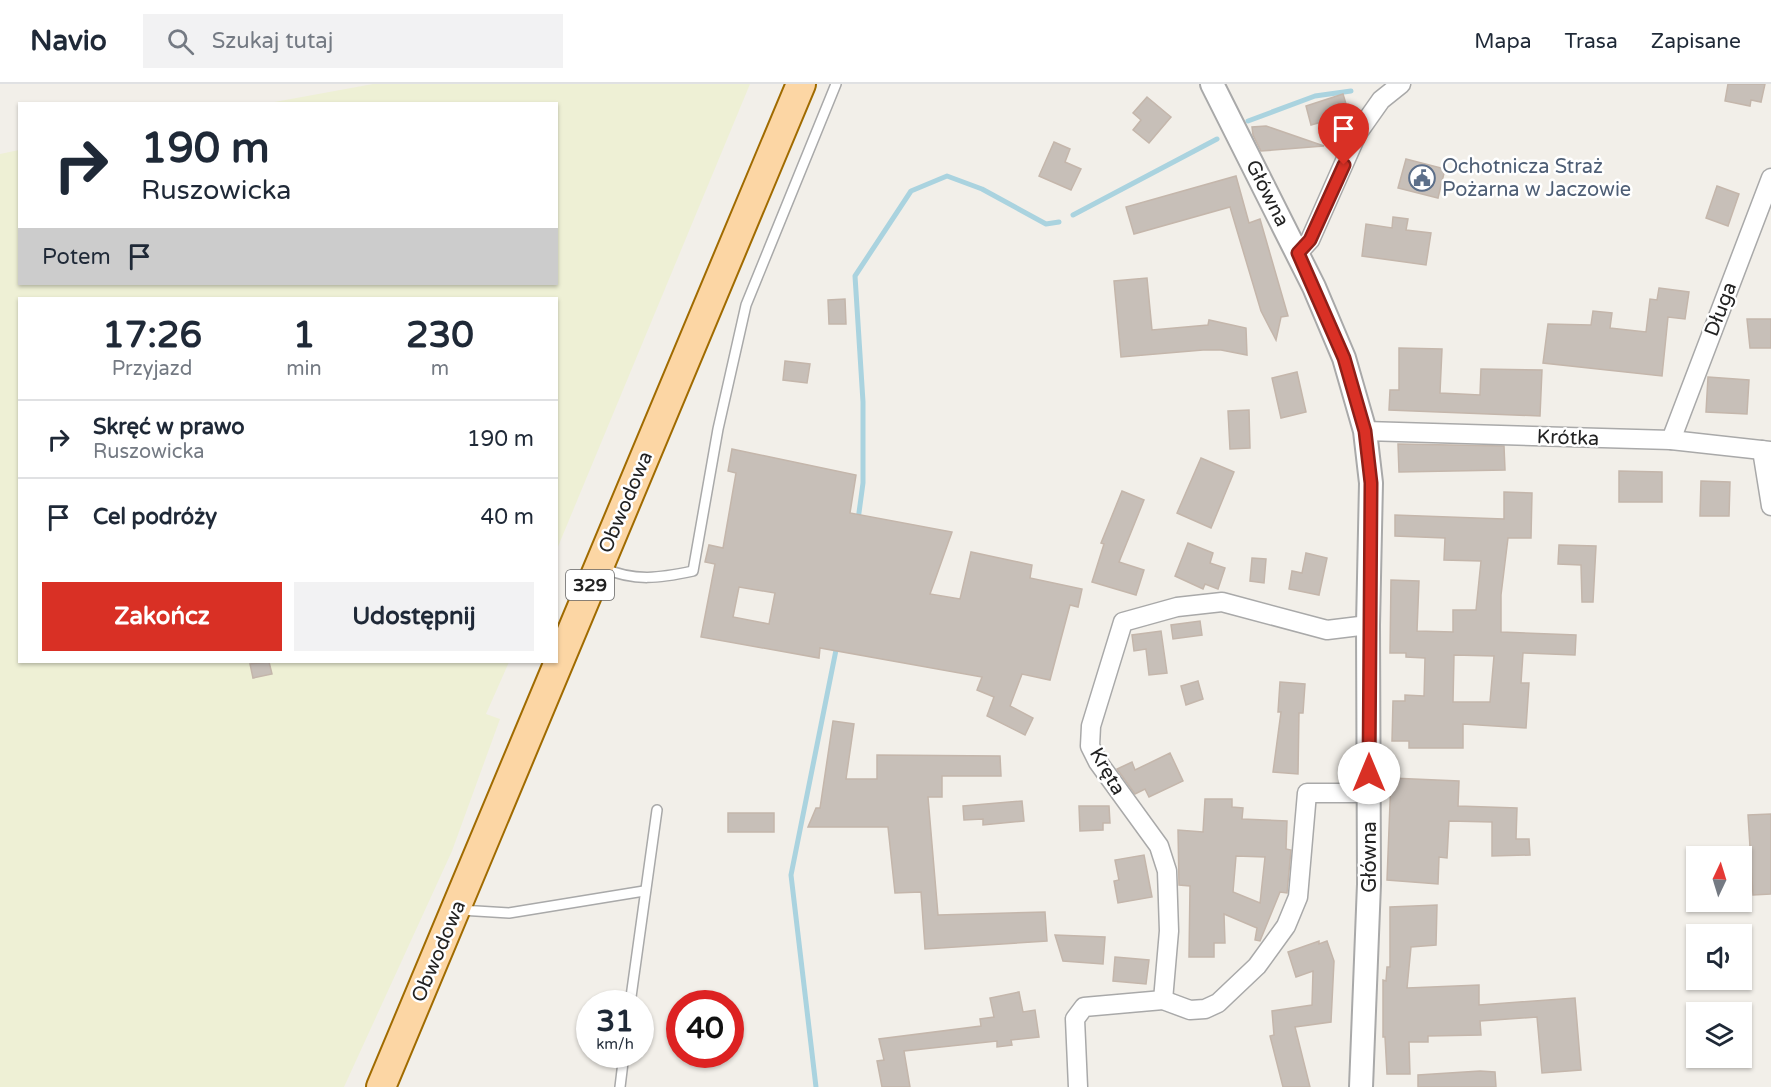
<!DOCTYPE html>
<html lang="pl">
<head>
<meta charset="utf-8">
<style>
  body { margin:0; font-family:"Varela Round",sans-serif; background:#f2f2f3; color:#1f2937; height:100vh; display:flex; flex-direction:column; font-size:22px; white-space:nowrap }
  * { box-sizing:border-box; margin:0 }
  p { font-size:20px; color:#747a83 }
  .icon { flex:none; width:33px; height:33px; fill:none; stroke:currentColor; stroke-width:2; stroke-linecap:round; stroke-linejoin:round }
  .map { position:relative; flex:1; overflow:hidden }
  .side { position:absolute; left:18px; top:213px; width:540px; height:366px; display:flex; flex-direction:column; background:#fff; border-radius:0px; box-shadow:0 2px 4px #0004 }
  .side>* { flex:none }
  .guide { position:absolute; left:18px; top:18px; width:540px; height:183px; border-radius:0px; box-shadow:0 2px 4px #0004; background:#fff; color:#1f2937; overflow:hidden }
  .needle { width:39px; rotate:4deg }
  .buttons { position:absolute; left:1686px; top:762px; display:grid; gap:12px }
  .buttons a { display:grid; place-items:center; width:66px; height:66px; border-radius:0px; background:#fff; box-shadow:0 2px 4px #0004; font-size:30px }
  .speed { position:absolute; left:576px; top:906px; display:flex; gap:12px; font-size:30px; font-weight:700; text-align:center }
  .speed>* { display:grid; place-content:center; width:78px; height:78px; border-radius:50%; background:#fff; box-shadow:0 2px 4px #0004; line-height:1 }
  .speed small { font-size:15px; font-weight:400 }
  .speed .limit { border:9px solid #d22; background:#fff; color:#111 }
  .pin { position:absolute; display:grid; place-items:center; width:51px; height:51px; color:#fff; margin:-62px -26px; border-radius:50% 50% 50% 0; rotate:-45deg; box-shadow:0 0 6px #0007 }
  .pin .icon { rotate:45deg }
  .me { position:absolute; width:66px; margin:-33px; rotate:0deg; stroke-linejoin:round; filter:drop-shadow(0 0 4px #0008) }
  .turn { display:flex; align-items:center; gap:21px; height:126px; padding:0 24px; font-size:27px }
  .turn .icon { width:78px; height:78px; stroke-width:2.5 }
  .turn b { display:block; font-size:42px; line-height:51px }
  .then { display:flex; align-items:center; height:57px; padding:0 24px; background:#0003; gap:12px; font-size:22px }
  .eta { display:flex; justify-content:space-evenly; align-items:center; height:102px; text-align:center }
  .eta b { font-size:36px; font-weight:700; line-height:42px }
  .button { display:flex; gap:12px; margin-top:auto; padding:12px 24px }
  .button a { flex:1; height:69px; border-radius:0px; background:#d93025; color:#fff; font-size:24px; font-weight:700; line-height:69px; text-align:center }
  .button a+a { background:#f2f2f3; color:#1f2937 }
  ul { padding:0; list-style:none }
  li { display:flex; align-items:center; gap:18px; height:78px; padding:0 24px; border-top:2px solid #e0e1e3 }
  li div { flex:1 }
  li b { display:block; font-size:22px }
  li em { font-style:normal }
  header { display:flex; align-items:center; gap:36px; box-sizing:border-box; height:84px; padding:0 30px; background:#fff; border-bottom:2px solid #e0e1e3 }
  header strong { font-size:28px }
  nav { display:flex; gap:33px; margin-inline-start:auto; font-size:21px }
  .search { width:420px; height:54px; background:#f2f2f3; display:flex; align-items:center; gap:15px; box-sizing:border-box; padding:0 21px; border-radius:0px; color:#747a83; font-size:22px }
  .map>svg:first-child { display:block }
  .farmland { fill:#eef0d5 }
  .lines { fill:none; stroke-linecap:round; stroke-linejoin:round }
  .stream { stroke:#aad3df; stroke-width:5 }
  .building { fill:#c7bfb8; stroke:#c4b6ab; stroke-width:1.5; fill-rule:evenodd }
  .service-casing { stroke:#a9a9a9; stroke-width:12 }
  .minor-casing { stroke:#a9a9a9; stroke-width:21 }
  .tertiary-casing { stroke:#a9a9a9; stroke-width:26 }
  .primary-casing { stroke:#a06b00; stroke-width:32 }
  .service { stroke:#fff; stroke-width:9 }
  .minor { stroke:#fff; stroke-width:18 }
  .tertiary { stroke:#fff; stroke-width:22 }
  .primary { stroke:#fcd6a4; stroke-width:28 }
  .route-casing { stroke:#8d1f18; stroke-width:15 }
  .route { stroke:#d93025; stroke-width:10 }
  .labels { text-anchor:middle; stroke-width:5; stroke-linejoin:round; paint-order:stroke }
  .shield { fill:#fff; stroke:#646464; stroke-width:1.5 }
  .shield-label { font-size:18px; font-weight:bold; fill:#222 }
  .service-label { font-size:20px; fill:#4e5e75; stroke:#fff; text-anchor:start }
  .street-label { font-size:20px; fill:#222; stroke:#fff }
</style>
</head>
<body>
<header>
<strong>Navio</strong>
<div class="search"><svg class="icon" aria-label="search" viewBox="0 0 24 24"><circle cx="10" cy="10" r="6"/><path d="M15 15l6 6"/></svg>Szukaj tutaj</div>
<nav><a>Mapa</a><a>Trasa</a><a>Zapisane</a></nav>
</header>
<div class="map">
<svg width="1771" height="1003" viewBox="0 0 1771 1003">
  <rect width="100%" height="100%" fill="#f2efe9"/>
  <path class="farmland" d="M373 0H750L557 465 556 214H20V578H509L486 630 500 635 452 767 344 1003H0V70L19 66 20 200H556V20L269 19Z"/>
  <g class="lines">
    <g class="stream">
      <path d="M1248 37 1315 12 1351 7"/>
      <path d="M1073 131 1217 55"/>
      <path d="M858 436 863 399V318L855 192 911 107 947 92 982 105 1046 140 1059 138"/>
      <path d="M816 1003 791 791 837 561"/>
    </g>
  </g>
  <g class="building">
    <path d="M1728 0H1765L1761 18 1751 16 1750 22 1725 17Z"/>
    <path d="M1343 10 1349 30 1311 41 1306 22Z"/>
    <path d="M1147 13 1171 33 1149 59 1133 46 1141 36 1133 29Z"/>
    <path d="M1266 42 1324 62 1261 67 1253 51 1252 43Z"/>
    <path d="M1054 58 1070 65 1065 78 1081 85 1071 106 1039 92Z"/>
    <path d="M1406 75 1445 85 1438 114 1398 104Z"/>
    <path d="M1236 92 1249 139 1260 135 1288 232 1281 233 1276 256 1261 227 1230 123 1134 150 1126 123Z"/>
    <path d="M1717 102 1739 110 1728 142 1706 134Z"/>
    <path d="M1393 133 1408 135 1406 146 1431 149 1426 181 1362 172 1366 140 1392 144Z"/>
    <path d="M1147 194 1152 246 1208 241 1209 236 1246 244 1247 271 1221 266H1203L1121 273 1114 197Z"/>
    <path d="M1659 204 1689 208 1685 235 1668 233 1662 292 1543 279 1548 240 1591 241 1593 227 1612 229 1610 244 1646 248 1650 215 1657 216Z"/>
    <path d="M845 215 846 240H829L828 216Z"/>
    <path d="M1747 235H1771V264H1750Z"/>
    <path d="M1399 264 1442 265 1440 309 1480 311 1481 285 1542 286 1540 332 1389 326 1390 306H1399Z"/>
    <path d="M785 277 810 280 807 299 783 296Z"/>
    <path d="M1297 288 1306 328 1281 334 1272 294Z"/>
    <path d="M1708 293 1749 296 1747 330 1706 328Z"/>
    <path d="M1249 326 1250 364 1230 365 1228 327Z"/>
    <path d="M1398 360 1504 362 1505 386 1399 388Z"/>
    <path d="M732 365 856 391 850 429 952 448 930 510 960 515 971 468 1032 481 1030 494 1082 505 1078 523 1070 521 1050 596 1022 590 1010 622 1033 634 1025 651 987 632 994 613 977 606 982 593 820 564 819 574 701 553 715 480 705 478 709 461 723 464 736 389 728 387ZM739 503 775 509 769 540 733 533Z"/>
    <path d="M1201 374 1234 388 1211 444 1177 429Z"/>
    <path d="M1619 387 1662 388V418H1619Z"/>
    <path d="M1701 397 1730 398 1729 432H1700Z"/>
    <path d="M1122 407 1144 416 1119 478 1144 486 1136 511 1092 498 1104 460 1101 459Z"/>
    <path d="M1504 408 1532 409 1531 454H1508L1501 511V548L1576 551 1575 571 1523 569 1521 599H1529L1526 644 1463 640V664H1409V657H1392L1393 617H1405V611L1424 612 1425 574 1406 573V569H1390L1391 496 1419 497 1417 547 1453 548V526H1476L1481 477 1444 476 1445 454 1395 452V431L1504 435ZM1454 571 1494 572 1490 618H1453Z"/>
    <path d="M1188 459 1213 469 1210 479 1225 484 1218 505 1205 500 1203 505 1175 492Z"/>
    <path d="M1559 461 1596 462 1593 518H1582L1581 481 1558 480Z"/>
    <path d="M1306 469 1327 474 1319 511 1289 505 1292 487 1302 489Z"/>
    <path d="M1252 474 1266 475 1264 499 1250 497Z"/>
    <path d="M1200 537 1202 551 1173 555 1171 541Z"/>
    <path d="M1161 547 1167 589 1149 591 1146 565 1134 567 1132 551Z"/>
    <path d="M269 578 272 590 253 594 250 580Z"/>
    <path d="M1198 597 1203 615 1186 621 1181 602Z"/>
    <path d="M1280 598 1305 600 1303 629H1299L1298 690 1273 688 1281 628H1278Z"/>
    <path d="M833 637 854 640 846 695H877V671L1000 672 1001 692H942V713H928L938 831 1045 828 1047 857 925 865 921 808 895 809 888 743H808L816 724H820Z"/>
    <path d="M1170 669 1183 697 1149 713 1145 705 1135 710 1117 685 1132 678 1135 686Z"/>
    <path d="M1391 694 1459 697 1458 722 1517 724 1516 755H1529L1530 771 1492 772V738L1449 737 1447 774 1439 773 1438 800 1387 796Z"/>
    <path d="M1205 715H1232V723L1243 724 1242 735 1287 737 1286 765 1291 766 1287 809 1280 808 1260 857 1255 856 1257 844 1224 830 1225 859H1214V873H1189L1190 802 1179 801 1178 746 1203 748ZM1236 772 1265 773 1260 819 1233 808Z"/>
    <path d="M1022 717 1024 737 983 741V735L964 736 963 722Z"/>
    <path d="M1079 722H1109L1110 739H1103V746L1080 747Z"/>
    <rect x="728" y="729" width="46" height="19"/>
    <path d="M1771 730V810L1753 811 1748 731Z"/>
    <path d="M1144 771 1152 813 1118 819 1114 797 1119 796 1115 776Z"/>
    <path d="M1437 821 1436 861 1411 863 1407 904 1479 901V921L1575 914 1581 986 1542 989 1537 933 1480 937 1481 951 1428 952V958H1409L1410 990H1387L1385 953H1383V896L1386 897 1387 883H1390V823Z"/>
    <path d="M1055 851 1105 853 1103 880 1063 877Z"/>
    <path d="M1319 857V860L1327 857 1334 877 1331 938 1295 943 1310 1003H1283L1270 952 1274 951 1272 927 1312 921 1313 887 1296 893 1288 868Z"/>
    <path d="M1115 873 1149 876 1146 900 1113 897Z"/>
    <path d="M1019 908 1023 928 1035 926 1039 953 1011 956 1012 961 997 963V957L904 967 910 1003H882L877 977 884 976 879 955 981 942 980 935 994 933 990 914Z"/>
    <path d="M1480 987 1495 988 1496 1003H1418V991Z"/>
  </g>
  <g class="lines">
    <g class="service-casing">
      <g id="service">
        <path d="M603 484C635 498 660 494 693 487L718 345 746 221 836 0"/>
        <path d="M460 826 509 829 644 807"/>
        <path d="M630 920 657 726"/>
        <path d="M620 1003 624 970"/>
      </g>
    </g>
    <g class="minor-casing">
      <g id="minor">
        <path d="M1298 169 1310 156 1357 50 1381 16 1401 0"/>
        <path d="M1365 347 1671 356 1771 367"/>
        <path d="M1671 356 1771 94"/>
        <path d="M1762 366 1771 422"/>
        <path d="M1163 916 1169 847 1167 787 1159 762 1098 678 1090 662 1091 642 1123 538 1177 523 1222 518 1327 546 1368 541"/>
        <path d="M1078 1003 1075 935 1084 923 1163 916 1190 926 1205 925 1218 919 1257 882 1286 842 1298 813 1307 709H1369"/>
      </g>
    </g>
    <g class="tertiary-casing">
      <path id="tertiary" d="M1212 0 1314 203 1344 274 1365 347 1371 399 1368 541 1369 800 1361 1003"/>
    </g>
    <g class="primary-casing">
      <path id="primary" d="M381 1003 801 0"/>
    </g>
    <use href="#service" class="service"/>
    <use href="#minor" class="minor"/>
    <use href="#tertiary" class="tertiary"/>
    <use href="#primary" class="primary"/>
  </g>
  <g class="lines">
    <g class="route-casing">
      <path id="route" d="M1344 81 1310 156 1298 169 1344 274 1365 347 1371 399 1369 689"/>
    </g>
    <use href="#route" class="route"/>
  </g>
  <defs>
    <g id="civic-ring" transform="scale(1.35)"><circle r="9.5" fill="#fff" stroke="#5c6f8a" stroke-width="1.5"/><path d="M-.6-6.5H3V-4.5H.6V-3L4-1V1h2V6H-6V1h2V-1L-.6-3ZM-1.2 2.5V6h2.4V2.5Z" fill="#5c6f8a"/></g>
  </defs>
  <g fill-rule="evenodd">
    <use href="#civic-ring" x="1422" y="94"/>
  </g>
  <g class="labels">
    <rect class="shield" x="566" y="486" width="48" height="30" rx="4.5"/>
    <g class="shield-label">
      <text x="590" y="507">329</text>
    </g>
    <g class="service-label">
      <text x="1442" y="89">Ochotnicza Straż<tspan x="1442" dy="23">Pożarna w Jaczowie</tspan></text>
    </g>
    <g class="street-label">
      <text transform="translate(1268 109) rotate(63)" y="7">Główna</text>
      <text transform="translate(1720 225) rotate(-69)" y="7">Długa</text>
      <text transform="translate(1568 353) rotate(2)" y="7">Krótka</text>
      <text transform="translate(625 418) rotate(-67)" y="7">Obwodowa</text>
      <text transform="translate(1108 687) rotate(60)" y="7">Kręta</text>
      <text transform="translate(1369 773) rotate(-90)" y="7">Główna</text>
      <text transform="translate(438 867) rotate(-67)" y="7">Obwodowa</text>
    </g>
  </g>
</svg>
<div class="buttons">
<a><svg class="needle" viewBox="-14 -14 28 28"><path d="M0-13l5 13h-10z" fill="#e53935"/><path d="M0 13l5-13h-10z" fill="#747a83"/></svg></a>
<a><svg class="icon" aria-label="sound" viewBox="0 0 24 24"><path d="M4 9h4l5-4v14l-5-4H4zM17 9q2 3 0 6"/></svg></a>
<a><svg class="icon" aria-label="layers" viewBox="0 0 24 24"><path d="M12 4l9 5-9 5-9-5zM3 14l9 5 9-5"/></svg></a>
</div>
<div class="speed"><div>31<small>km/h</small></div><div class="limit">40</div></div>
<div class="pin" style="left:1344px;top:81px;background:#d93025"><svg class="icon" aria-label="arrive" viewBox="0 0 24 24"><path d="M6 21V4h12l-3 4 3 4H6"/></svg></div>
<svg class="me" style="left:1369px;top:689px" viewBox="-20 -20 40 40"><circle r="19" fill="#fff"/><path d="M0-13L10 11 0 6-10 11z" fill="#d93025"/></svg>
<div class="guide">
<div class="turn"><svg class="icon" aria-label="right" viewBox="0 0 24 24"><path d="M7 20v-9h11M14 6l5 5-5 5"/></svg><div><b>190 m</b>Ruszowicka</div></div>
<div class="then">Potem<svg class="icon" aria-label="arrive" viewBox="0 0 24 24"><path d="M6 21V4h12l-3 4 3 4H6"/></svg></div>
</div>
<section class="side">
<div class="eta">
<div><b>17:26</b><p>Przyjazd</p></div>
<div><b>1</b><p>min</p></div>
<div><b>230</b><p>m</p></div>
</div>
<ul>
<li><svg class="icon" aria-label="right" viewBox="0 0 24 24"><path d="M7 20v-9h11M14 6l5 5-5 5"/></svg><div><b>Skręć w prawo</b><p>Ruszowicka</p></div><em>190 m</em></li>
<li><svg class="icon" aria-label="arrive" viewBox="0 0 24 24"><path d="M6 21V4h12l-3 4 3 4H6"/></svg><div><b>Cel podróży</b></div><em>40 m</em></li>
</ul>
<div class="button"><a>Zakończ</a><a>Udostępnij</a></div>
</section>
</div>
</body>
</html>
